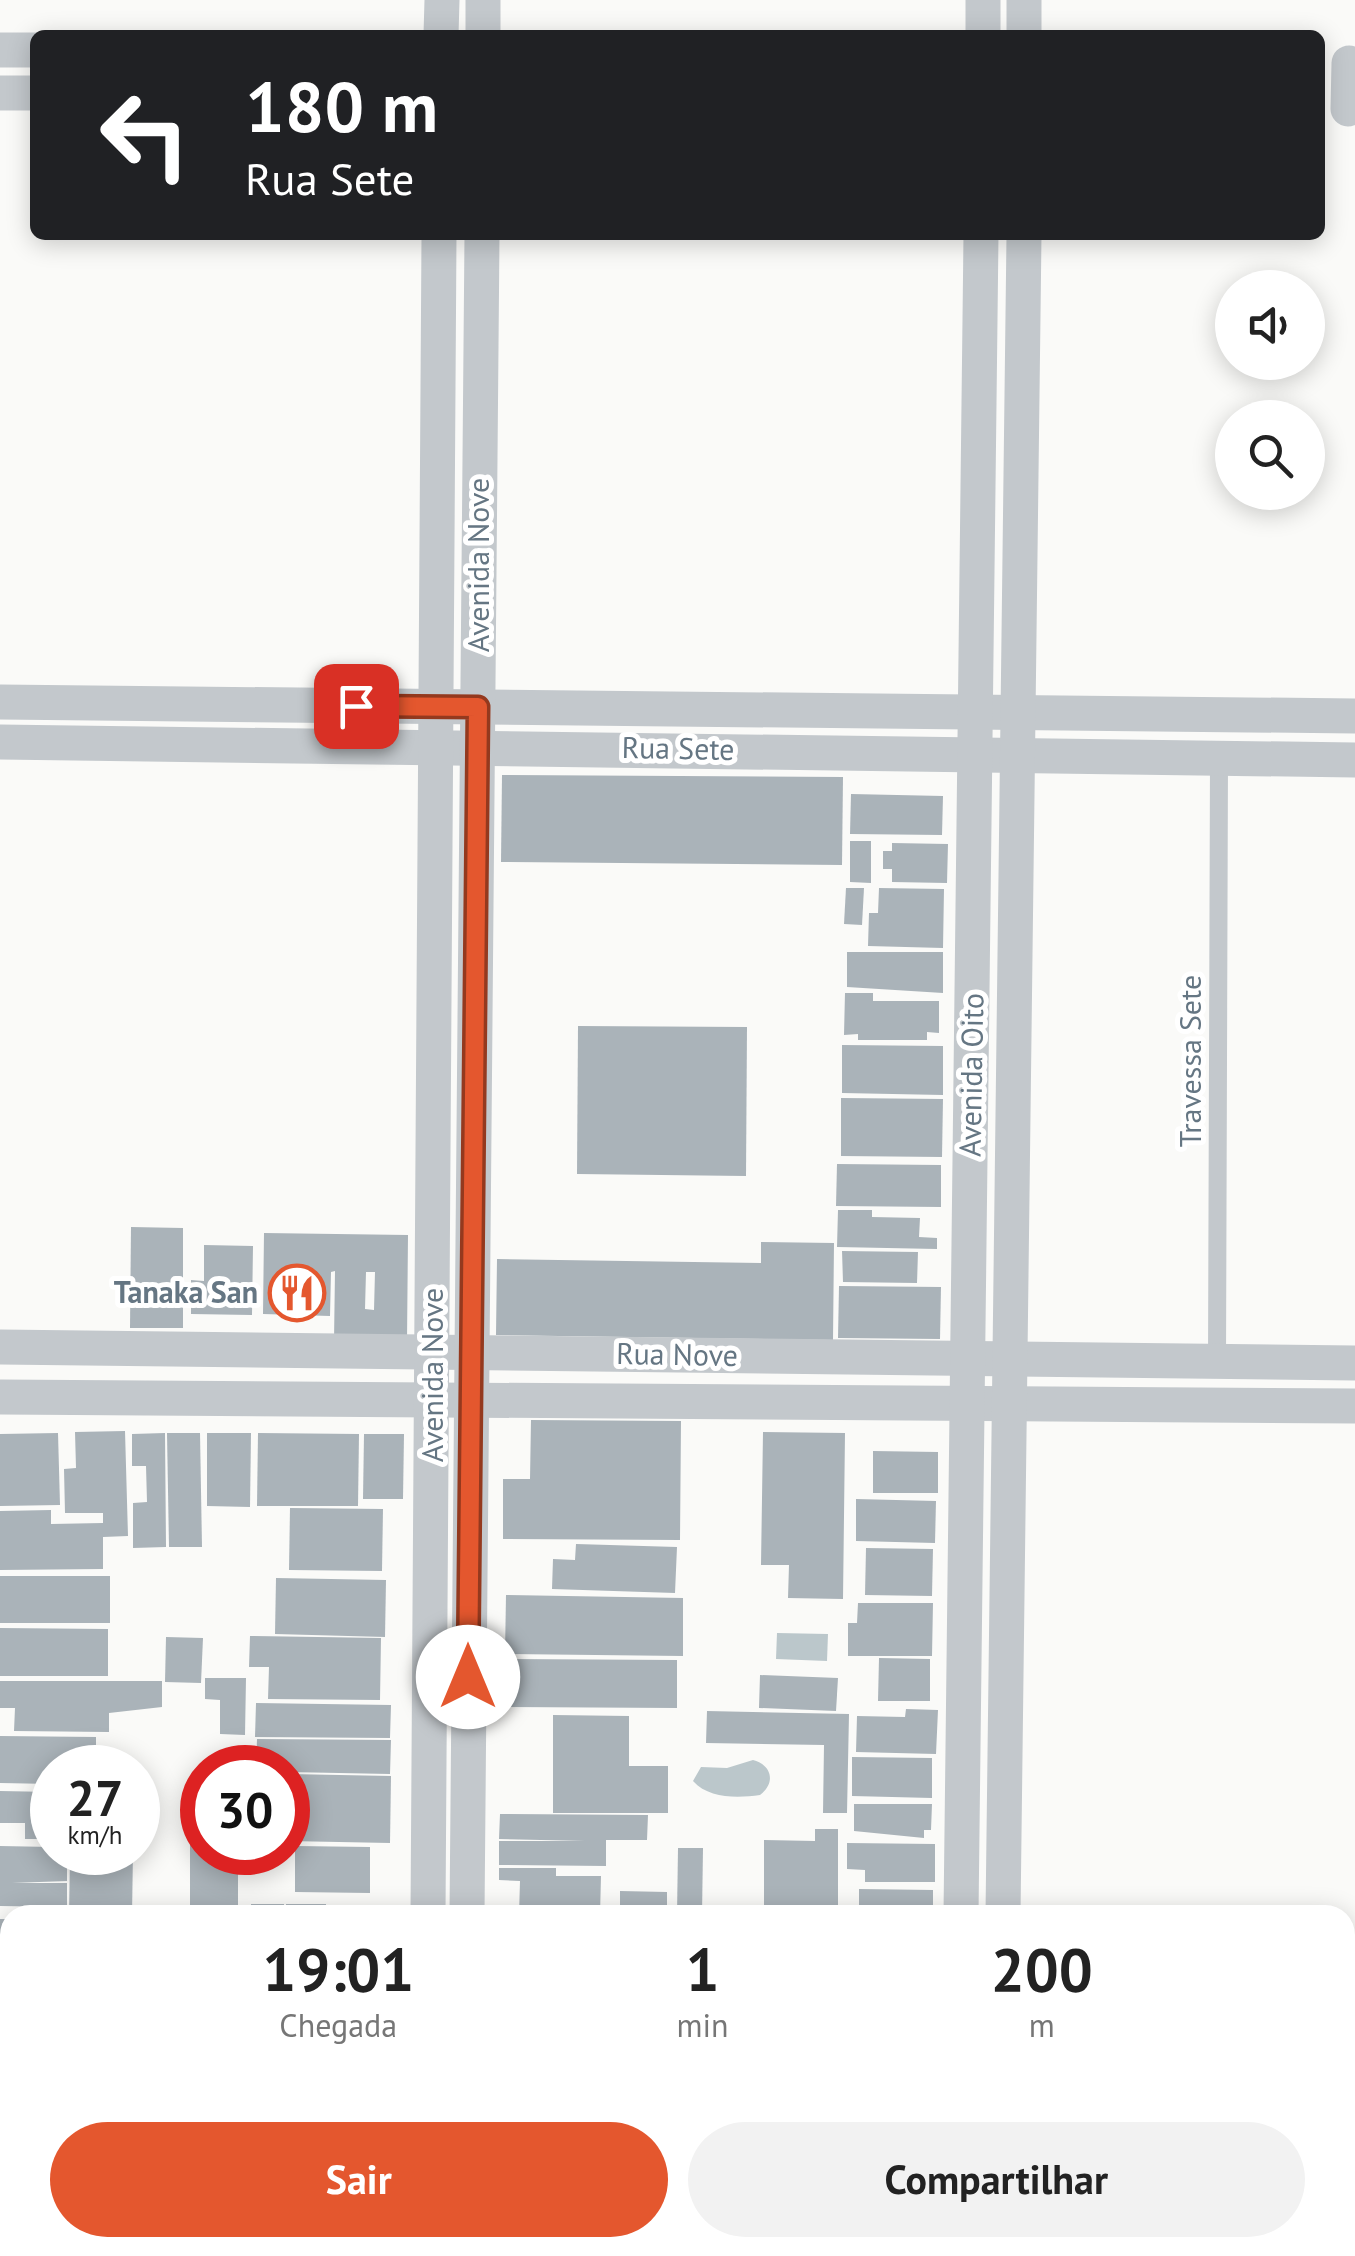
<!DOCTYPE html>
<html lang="pt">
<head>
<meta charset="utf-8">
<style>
  body { margin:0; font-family:"PT Sans",sans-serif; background:#f2f2f2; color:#222; height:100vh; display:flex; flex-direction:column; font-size:38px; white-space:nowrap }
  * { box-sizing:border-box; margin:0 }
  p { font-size:32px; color:#767676 }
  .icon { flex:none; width:55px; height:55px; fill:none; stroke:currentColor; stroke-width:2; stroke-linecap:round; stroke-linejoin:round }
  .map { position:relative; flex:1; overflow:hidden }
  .side { position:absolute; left:0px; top:1905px; width:1355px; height:352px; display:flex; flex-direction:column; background:#fff; border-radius:30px 30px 0 0; box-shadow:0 5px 25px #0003 }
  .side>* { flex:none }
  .guide { position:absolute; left:30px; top:30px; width:1295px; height:210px; border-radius:15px; box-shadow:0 5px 25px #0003; background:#202124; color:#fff; overflow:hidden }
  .tools { position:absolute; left:1215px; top:270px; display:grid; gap:20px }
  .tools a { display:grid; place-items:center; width:110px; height:110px; border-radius:50%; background:#fff; box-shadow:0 5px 25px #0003; font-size:50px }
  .speed { position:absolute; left:30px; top:1745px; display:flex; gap:20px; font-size:50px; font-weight:700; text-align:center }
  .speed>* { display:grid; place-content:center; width:130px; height:130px; border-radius:50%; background:#fff; box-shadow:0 5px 25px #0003; line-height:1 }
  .speed small { font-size:25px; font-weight:400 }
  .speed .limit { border:15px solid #d22; background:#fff; color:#111 }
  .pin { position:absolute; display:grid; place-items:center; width:85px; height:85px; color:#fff; margin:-42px; border-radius:20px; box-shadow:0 5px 15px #0006 }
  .me { position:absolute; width:110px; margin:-55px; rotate:0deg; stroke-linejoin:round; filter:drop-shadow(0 0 8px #0008) }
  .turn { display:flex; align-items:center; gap:35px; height:210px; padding:0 50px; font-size:45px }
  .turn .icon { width:130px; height:130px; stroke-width:2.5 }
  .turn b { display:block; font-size:70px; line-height:85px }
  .eta { display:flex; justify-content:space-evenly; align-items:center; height:170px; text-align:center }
  .eta b { font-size:60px; font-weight:700; line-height:70px }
  .cta { display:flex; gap:20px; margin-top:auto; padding:20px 50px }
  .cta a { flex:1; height:115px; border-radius:60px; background:#e4572e; color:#fff; font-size:40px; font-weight:700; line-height:115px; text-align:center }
  .cta a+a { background:#f2f2f2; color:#222 }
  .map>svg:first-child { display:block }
  .water { fill:#bbc7cb }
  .building { fill:#aab3b9; fill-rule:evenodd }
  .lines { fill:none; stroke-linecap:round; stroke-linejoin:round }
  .lane { stroke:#c3c8cc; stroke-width:18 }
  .street { stroke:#c3c8cc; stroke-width:35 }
  .route-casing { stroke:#94391e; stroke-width:25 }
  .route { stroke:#e4572e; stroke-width:18 }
  .labels { text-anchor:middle; stroke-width:10; stroke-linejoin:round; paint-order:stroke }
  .street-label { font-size:30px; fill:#657683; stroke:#fff }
  .poi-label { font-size:30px; font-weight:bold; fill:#657683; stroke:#fff; text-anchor:end }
</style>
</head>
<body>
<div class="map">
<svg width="1355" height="2256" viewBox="0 0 1355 2256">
  <rect width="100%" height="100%" fill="#fafaf8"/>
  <g class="water">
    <path d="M777 1633 828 1634 827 1661 776 1659Z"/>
    <path d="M753 1760C772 1765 776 1783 760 1795 738 1798 709 1799 693 1781L701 1767 727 1768Z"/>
  </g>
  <g class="building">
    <path d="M502 775 843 777 842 865 501 862Z"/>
    <path d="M851 794 943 796 942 835 850 834Z"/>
    <path d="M850 841H871V883L850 882Z"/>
    <path d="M892 843 948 844 947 883 892 882V869H883V851H892Z"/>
    <path d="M846 888H864L862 925 844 924Z"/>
    <path d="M879 888 944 889 943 948 868 946 869 913H878Z"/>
    <path d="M847 952H943V993L847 987Z"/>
    <path d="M845 993H873V1001H939V1033L927 1032V1040H858V1034L844 1035Z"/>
    <path d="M578 1026 747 1027 746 1176 577 1174Z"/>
    <path d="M842 1045 943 1046V1095L842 1093Z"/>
    <path d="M841 1098 943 1099 942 1157 841 1156Z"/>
    <path d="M837 1164 941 1165V1207L836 1206Z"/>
    <path d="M838 1210H872V1217L920 1218 919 1237 937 1238V1249L837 1247Z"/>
    <path d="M131 1227 183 1228V1328H130Z"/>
    <path d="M264 1233 408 1235 407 1341H334L335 1271 331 1272 330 1316 263 1314ZM366 1272H375L374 1310 365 1309Z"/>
    <path d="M761 1242 834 1243 833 1340 496 1335 497 1259 761 1263Z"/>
    <path d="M204 1245 253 1246 252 1315 191 1314V1280L204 1281Z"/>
    <path d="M842 1251 918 1252 917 1283 843 1282Z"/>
    <path d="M839 1286 941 1287 940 1339 838 1338Z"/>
    <path d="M531 1420 681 1421 680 1540 503 1539V1479H530Z"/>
    <path d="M125 1431 128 1536 103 1537V1569L0 1570V1511L51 1510V1524L103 1523V1513H65L64 1469 76 1468 75 1432Z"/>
    <path d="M763 1432 845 1433 843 1599 788 1598 789 1565H761Z"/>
    <path d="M58 1433 60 1505 0 1506V1434Z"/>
    <path d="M165 1433 166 1547 133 1548V1503L147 1502 146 1466H132V1434Z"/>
    <path d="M167 1433H200L202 1547H169Z"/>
    <path d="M207 1433H251L250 1507 207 1506Z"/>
    <path d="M258 1433 359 1434 358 1506H257Z"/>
    <path d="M364 1434H404L403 1499H363Z"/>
    <path d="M873 1451 938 1452V1493H873Z"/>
    <path d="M856 1499 936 1501 935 1543 856 1541Z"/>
    <path d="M290 1508 383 1509 382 1571 289 1570Z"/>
    <path d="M576 1544 677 1547 675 1593 552 1589 553 1559 575 1560Z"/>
    <path d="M866 1548 933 1549 932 1596 865 1595Z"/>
    <rect x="0" y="1576" width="110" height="47"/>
    <path d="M276 1578 386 1580 385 1637 275 1634Z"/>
    <path d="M506 1595 683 1598V1656L505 1654Z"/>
    <path d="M858 1603H933L932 1656H848V1623H857Z"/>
    <path d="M0 1628 108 1629V1676H0Z"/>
    <path d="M250 1636 381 1638 380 1700 268 1699 269 1667H249Z"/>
    <path d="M166 1637 203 1638 201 1683 165 1682Z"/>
    <path d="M879 1658 930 1659V1701H878Z"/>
    <path d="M506 1659 677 1660V1708L507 1707Z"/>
    <path d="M760 1675 838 1678 836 1711 759 1708Z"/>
    <path d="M205 1678H246L245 1735 220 1734V1700L205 1699Z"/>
    <path d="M0 1681H162V1707L109 1713V1732L14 1731 15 1708H0Z"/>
    <path d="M256 1703 391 1705 390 1738 255 1737Z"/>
    <path d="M906 1709 938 1710 936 1754 856 1752 857 1716 905 1717Z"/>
    <path d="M707 1711 849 1714 847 1813H823L824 1745 706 1743Z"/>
    <path d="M553 1715 629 1716V1766H668V1813H553Z"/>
    <path d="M0 1736 96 1737V1768H52V1784L0 1783Z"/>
    <path d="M257 1739 391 1740 390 1774 288 1772V1768H256Z"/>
    <path d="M852 1757 932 1758V1798L852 1796Z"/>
    <path d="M288 1774 391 1776 390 1843 288 1841Z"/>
    <path d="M0 1791 52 1792V1839H25V1823H0Z"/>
    <path d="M854 1804H932L931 1830H924V1838L854 1831Z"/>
    <path d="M500 1814 648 1815 647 1840H606V1866L499 1865V1841H585L499 1839Z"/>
    <path d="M815 1829H838V1915H764V1840L815 1841Z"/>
    <path d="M190 1834H202V1852H238V1915H190Z"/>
    <path d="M847 1843 935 1844V1882H865V1870L847 1869Z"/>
    <path d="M0 1846 52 1847V1852H67V1881L12 1883H67V1907L0 1906Z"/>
    <path d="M295 1846 370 1847V1893L295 1892Z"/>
    <path d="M678 1848H703L702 1915H677Z"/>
    <path d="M90 1852H133L132 1915H69L70 1856Z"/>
    <path d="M499 1868H556V1876H601L600 1915H519L520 1881 499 1880Z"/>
    <path d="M859 1889 933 1890V1915H845V1909L859 1910Z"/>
    <path d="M620 1891 667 1892V1915H620Z"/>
    <rect x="251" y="1904" width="33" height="11"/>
    <rect x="286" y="1904" width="40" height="11"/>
    <path d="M0 1919H10V1965L0 1964Z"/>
    <path d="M0 2067 10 2068V2116H0Z"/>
    <rect x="1345" y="2104" width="10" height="68"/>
    <rect x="0" y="2132" width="10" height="30"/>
    <rect x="0" y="2181" width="10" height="36"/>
    <rect x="17" y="2248" width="154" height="8"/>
    <rect x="259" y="2248" width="113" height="8"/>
    <rect x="490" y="2248" width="68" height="8"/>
    <rect x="838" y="2248" width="86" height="8"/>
  </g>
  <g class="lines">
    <path class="lane" d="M1217 1362 1219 760"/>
    <g class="street">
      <path d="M441 35 442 0"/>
      <path d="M483 35V0"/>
      <path d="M983 35V0"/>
      <path d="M1024 35V0"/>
      <path d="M0 50H35"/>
      <path d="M0 93H35"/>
      <path d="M1348 109 1349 63"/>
      <path d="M0 702 1355 716"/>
      <path d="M0 742 1355 760"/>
      <path d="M0 1347 1355 1363"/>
      <path d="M0 1397 1355 1406"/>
      <path d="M428 1915 439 235"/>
      <path d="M467 1915 482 235"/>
      <path d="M961 1915 981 235"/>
      <path d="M1003 1915 1024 235"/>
      <path d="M0 1991H10"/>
      <path d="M1345 2006H1355"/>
      <path d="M0 2038H10"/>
      <path d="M1345 2053H1355"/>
      <path d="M425 2256V2248"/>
      <path d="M465 2256V2248"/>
      <path d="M959 2256V2248"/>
      <path d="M1001 2256V2248"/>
    </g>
  </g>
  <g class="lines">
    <g class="route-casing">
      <path id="route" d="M356 706 478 707 468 1677"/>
    </g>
    <use href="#route" class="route"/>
  </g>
  <defs>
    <g id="restaurant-ring" transform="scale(2.875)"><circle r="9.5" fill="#fff" stroke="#e4572e" stroke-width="1.5"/><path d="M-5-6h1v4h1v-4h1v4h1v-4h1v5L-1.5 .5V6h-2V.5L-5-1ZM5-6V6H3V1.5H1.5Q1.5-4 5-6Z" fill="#e4572e"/></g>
  </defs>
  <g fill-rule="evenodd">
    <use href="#restaurant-ring" x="297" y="1293"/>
  </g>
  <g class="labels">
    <g class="street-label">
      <text transform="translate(479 565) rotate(-90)" y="10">Avenida Nove</text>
      <text transform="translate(678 749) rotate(1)" y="10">Rua Sete</text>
      <text transform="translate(1191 1061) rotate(-90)" y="10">Travessa Sete</text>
      <text transform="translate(972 1075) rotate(-89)" y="10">Avenida Oito</text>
      <text transform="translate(677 1355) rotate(1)" y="10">Rua Nove</text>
      <text transform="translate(433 1375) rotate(-90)" y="10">Avenida Nove</text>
    </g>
    <g class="poi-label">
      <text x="258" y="1303">Tanaka San</text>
    </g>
  </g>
</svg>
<div class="tools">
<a><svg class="icon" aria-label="sound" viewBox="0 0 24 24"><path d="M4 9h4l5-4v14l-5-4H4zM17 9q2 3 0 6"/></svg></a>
<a><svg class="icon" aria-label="search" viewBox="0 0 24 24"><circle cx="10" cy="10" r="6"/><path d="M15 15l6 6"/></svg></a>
</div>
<div class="speed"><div>27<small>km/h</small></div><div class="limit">30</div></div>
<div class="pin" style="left:356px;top:706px;background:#d93025"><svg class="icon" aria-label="arrive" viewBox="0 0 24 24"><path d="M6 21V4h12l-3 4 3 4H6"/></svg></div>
<svg class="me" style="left:468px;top:1677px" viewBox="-20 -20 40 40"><circle r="19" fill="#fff"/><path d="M0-13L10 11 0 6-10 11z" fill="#e4572e"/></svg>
<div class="guide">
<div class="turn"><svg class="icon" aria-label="left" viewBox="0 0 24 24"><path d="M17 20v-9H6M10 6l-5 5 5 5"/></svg><div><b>180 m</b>Rua Sete</div></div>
</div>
<section class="side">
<div class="eta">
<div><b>19:01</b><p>Chegada</p></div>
<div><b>1</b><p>min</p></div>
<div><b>200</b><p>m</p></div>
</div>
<div class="cta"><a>Sair</a><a>Compartilhar</a></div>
</section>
</div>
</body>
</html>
